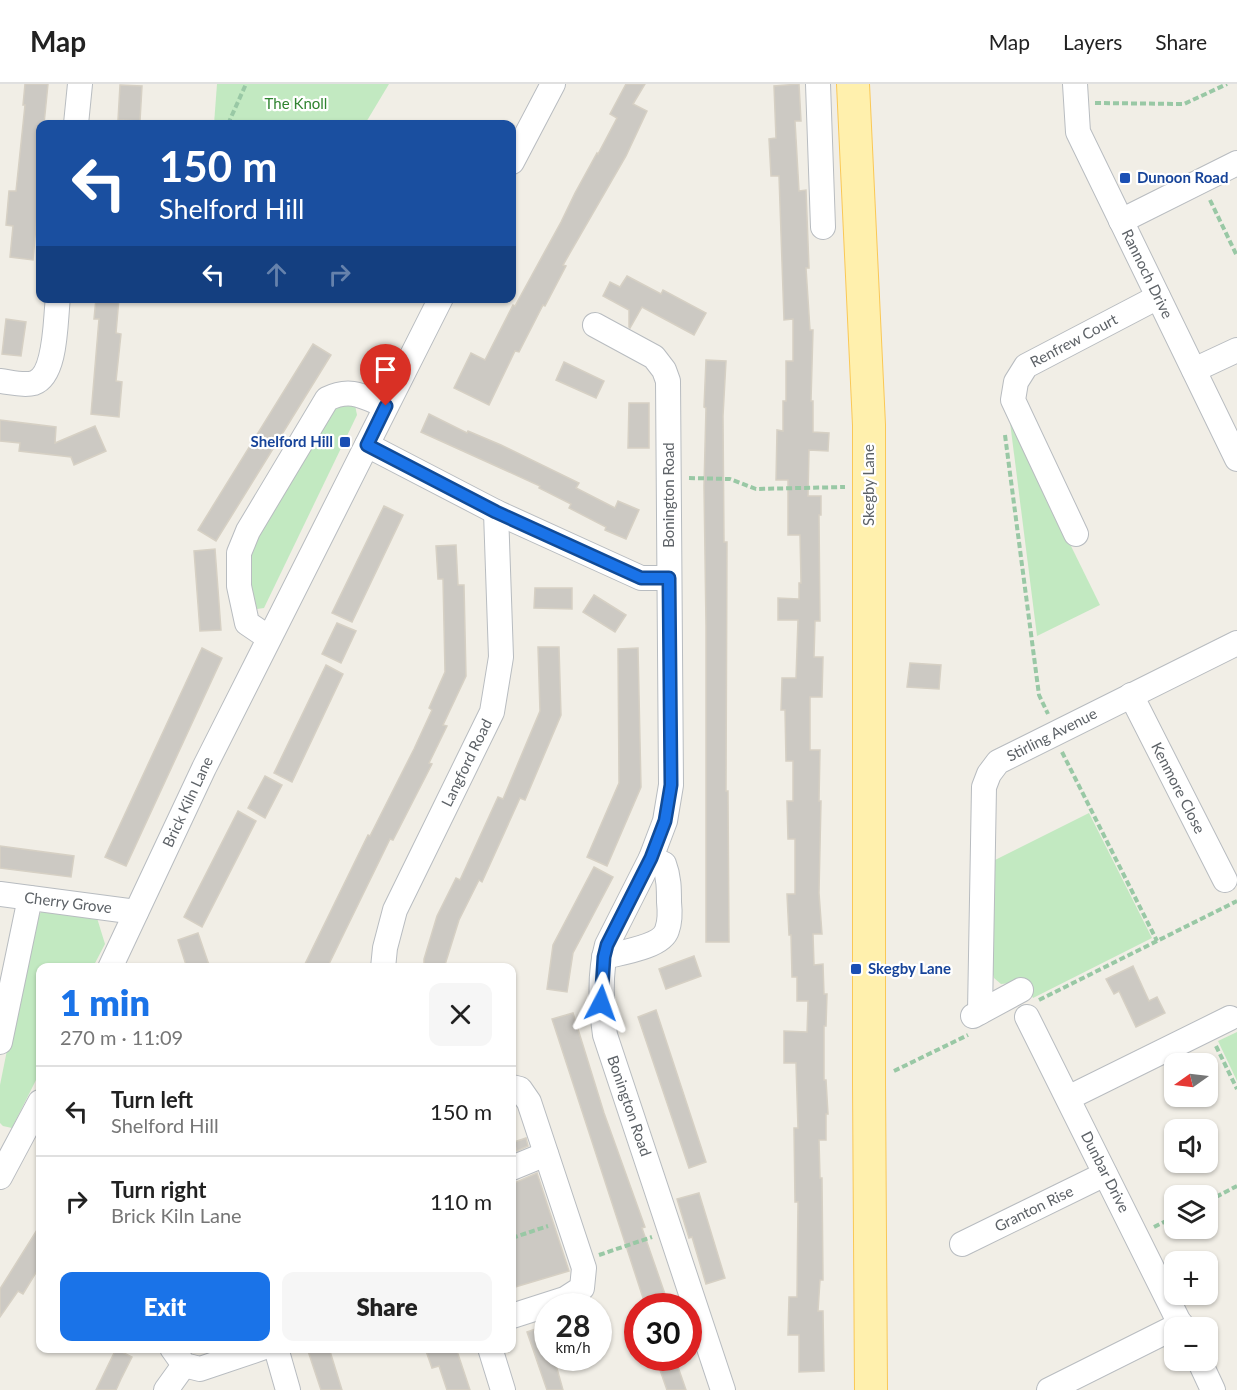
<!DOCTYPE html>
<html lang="en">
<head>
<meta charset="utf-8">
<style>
  body { margin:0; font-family:Lato,sans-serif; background:#f6f6f6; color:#222; height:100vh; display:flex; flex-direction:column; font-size:22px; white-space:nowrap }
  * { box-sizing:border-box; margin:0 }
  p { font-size:20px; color:#767676 }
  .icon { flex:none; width:33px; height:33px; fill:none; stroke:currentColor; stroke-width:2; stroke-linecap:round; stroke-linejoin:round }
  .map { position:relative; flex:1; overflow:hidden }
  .sheet { position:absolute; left:36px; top:879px; width:480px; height:390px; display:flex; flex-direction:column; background:#fff; border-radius:12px; box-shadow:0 2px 4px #0004 }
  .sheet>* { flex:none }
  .top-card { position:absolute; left:36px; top:36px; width:480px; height:183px; border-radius:12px; box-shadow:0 2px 4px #0004; background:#1a4fa0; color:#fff; overflow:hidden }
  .needle { width:39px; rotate:256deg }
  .controls { position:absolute; left:1164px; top:969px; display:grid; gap:12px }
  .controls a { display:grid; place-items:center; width:54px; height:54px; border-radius:12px; background:#fff; box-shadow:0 2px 4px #0004; font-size:30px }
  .speed { position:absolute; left:534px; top:1209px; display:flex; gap:12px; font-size:30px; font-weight:700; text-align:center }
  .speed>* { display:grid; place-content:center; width:78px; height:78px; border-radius:50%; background:#fff; box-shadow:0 2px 4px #0004; line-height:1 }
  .speed small { font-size:15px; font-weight:400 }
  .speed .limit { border:9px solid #d22; background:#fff; color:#111 }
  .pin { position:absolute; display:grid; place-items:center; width:51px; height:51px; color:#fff; margin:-62px -26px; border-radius:50% 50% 50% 0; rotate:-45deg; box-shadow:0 0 6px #0007 }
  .pin .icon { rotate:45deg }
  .me { position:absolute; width:66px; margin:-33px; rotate:4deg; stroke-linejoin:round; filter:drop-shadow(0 0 4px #0008) }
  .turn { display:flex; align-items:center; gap:21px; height:126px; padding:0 24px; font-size:27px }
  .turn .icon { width:78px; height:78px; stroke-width:2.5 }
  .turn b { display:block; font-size:42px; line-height:51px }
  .lanes { display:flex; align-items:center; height:57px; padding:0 24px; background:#0003; justify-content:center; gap:30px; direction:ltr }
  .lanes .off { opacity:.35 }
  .round { display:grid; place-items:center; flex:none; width:63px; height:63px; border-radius:12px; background:#f6f6f6 }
  .head { display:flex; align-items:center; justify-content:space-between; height:102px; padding:0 24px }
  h1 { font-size:36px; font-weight:800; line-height:45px; color:#1a73e8 }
  .action { display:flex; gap:12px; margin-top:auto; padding:12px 24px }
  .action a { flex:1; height:69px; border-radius:12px; background:#1a73e8; color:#fff; font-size:24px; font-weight:800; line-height:69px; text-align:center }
  .action a+a { background:#f6f6f6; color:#222 }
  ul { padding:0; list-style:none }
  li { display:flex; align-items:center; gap:18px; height:90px; padding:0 24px; border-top:2px solid #e0e0e0 }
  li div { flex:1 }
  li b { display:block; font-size:22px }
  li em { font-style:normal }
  header { display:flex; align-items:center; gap:36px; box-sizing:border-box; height:84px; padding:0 30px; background:#fff; border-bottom:2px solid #e0e0e0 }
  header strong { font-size:28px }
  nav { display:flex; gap:33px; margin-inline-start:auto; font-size:21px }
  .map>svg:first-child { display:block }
  .green { fill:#c2e9c1 }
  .building { fill:#ccc9c3; stroke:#d6d0c4; stroke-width:1.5 }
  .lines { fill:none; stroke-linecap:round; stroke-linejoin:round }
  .minor-casing { stroke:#b8bcc0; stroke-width:26 }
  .major-casing { stroke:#fac856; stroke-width:34 }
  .path { stroke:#99c8a5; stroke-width:4; stroke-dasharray:6 3; stroke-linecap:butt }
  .minor { stroke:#fff; stroke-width:24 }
  .major { stroke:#fff0ad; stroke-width:32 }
  .route-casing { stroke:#114b97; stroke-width:15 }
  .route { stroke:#1a73e8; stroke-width:10 }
  .transit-dot { fill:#1a4fb4; stroke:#fff; stroke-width:2 }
  .labels { text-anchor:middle; stroke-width:4.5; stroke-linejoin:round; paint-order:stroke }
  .park-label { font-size:15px; fill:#308431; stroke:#fff }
  .transit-label { font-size:15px; font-weight:bold; fill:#164399; stroke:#fff; text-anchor:start }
  .street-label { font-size:15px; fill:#5d6267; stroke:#fff }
</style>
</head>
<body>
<header>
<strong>Map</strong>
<nav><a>Map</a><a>Layers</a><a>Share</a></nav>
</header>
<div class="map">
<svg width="1237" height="1306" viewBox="0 0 1237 1306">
  <rect width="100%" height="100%" fill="#f1eee6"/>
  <g class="green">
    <path d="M217 0H389L365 40H214Z"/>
    <path d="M339 318 355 321 357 331 264 524 257 525 250 518 247 478 254 451Z"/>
    <path d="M1010 338 1100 521 1037 552Z"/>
    <path d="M1089 729 1152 854 1033 914 1022 894 1011 899 1001 900 994 894 991 883V778Z"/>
    <path d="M42 827 97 834 105 860 93 883 40 884V988L12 1044 3 1042 0 1039V1001L29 857 35 836Z"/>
    <path d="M1237 948V997L1218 957Z"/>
  </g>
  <g class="building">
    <path d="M25 0H48L44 40H40V96L33 176 10 173 13 142 6 141 9 107H16L25 21H23Z"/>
    <path d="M626 0H645L633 20 647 27 626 72 563 181 566 182 545 222 543 221 519 268 515 267 489 321 454 304 471 269 485 276 513 221 515 222 561 138 575 109 597 69 598 70 617 34 610 30Z"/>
    <path d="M799 0 801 37H795L799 107 806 106 809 184H806L810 246H813L811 317H813V348L829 349 828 367 809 366 808 412H821V431H819L820 537H815L814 573H823L822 613H810V666H820L819 717H821L819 809 822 850H813L814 881 823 880 824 910H827L826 942H824V996H826L828 1030H826V1056H819L820 1094H822L823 1196H820L818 1227H823L824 1287 799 1288V1251H788L789 1213H797L798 1118H795L794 1044H798L796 979H784V947L807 948 808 917H797V893H792L791 851H789L787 810H795V755H788L787 717H793V677H786L785 626H781L782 594H796L798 536H778V514L799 515V499H801L800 451H788V396H776L777 346 783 347V317H786V277H793V235L784 236 779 92H771L769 55 776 54 774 2Z"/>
    <path d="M120 1 142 2 140 37 118 36Z"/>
    <path d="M627 192 661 210 663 206 706 229 694 251 642 223 630 244 629 243V226L603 212 610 198 620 203Z"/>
    <path d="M96 214H119L116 249 121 250 116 297 122 298 119 333 91 330 99 235H94Z"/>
    <path d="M6 235 26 238 21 272 2 270Z"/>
    <path d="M313 260 331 271 216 457 198 446Z"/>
    <path d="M706 276 726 277 723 332 724 458H727L726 707H728L729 858H706V542L704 402 706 324 704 323Z"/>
    <path d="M564 278 604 297 596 314 556 296Z"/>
    <path d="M629 319H649V364H628Z"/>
    <path d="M429 330 467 349 468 347 501 361 579 399 576 404 615 424 618 417 639 426 626 455 605 446 606 443 569 424 571 420 539 404 540 402 421 348Z"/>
    <path d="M0 336 56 343 55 359 95 342 106 367 74 381 71 373 19 367 20 359 0 357Z"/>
    <path d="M384 422 403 431 352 538 332 529Z"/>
    <path d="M456 461 458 501H464L466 592 443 641 447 642 429 679 432 680 393 756 390 755 327 884H303L368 751 370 752 414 665 432 626 429 624 445 588 443 495H438L436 462Z"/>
    <path d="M215 465 221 546 200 547 194 467Z"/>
    <path d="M535 504H572V525L534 524Z"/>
    <path d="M594 511 626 531 615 548 583 528Z"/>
    <path d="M337 539 356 547 341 579 322 570Z"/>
    <path d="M538 563H559L561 631 525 716 520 714 482 798 479 796 459 836 444 884H424V875L437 832 456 794 460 796 498 713 503 715 540 627Z"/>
    <path d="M202 564 222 574 126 782 105 773Z"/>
    <path d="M638 564 641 703 607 782 587 773 619 699 618 565Z"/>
    <path d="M910 579 941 581 939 605 907 603Z"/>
    <path d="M326 581 343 590 292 698 274 689Z"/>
    <path d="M265 692 282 701 265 734 248 724Z"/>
    <path d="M238 727 256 737 202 843 184 833Z"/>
    <path d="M0 762 74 772 71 793 0 784Z"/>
    <path d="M594 783 613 793 573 869 567 908 547 905 553 861Z"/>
    <path d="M198 849 210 884H187L178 856Z"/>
    <path d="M694 872 701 892 666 905 659 885Z"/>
    <path d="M1133 882 1149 917 1157 913 1165 929 1136 943 1119 907 1114 910 1106 895Z"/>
    <path d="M656 926 706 1078 689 1084 638 933Z"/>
    <path d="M573 929 604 1029 645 1143 642 1144 666 1213 645 1220 552 935Z"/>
    <path d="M526 1054 528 1062 517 1067 514 1058Z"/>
    <path d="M537 1089 569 1187 512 1204V1100Z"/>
    <path d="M699 1109 725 1194 706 1200 692 1153 689 1154 677 1115Z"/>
    <path d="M40 1141V1182L23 1210 18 1207 0 1233V1205Z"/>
    <path d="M544 1242 548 1253V1274H554L563 1306H547L527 1248Z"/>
    <path d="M307 1264H329L342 1306H321Z"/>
    <path d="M425 1264H456L470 1306H447L439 1282 432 1284Z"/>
    <path d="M116 1265 132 1273 121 1295 116 1306H96Z"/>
    <path d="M677 1280 686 1306H667L660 1286Z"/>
  </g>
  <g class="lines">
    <g class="minor-casing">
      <g id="minor">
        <path d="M818 0 823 143"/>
        <path d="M1075 0 1078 48 1237 375"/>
        <path d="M76 40 80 0"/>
        <path d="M512 78 553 0"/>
        <path d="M1121 137 1237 79"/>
        <path d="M595 241 654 273 664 286 668 297 671 701 665 737 651 774 607 861C599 890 601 921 605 951L723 1306"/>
        <path d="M1194 286 1237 266"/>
        <path d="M0 297C10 298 23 302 34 299 57 291 55 235 58 214"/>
        <path d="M367 361 496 428 641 494H669"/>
        <path d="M1076 450 1013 316 1016 298 1026 282 1158 213"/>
        <path d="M269 554 247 539 239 502V469L248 447 327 315C351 303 364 313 386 322"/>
        <path d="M1131 611 1225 796"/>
        <path d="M0 810 136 828"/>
        <path d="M604 873C619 869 662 863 667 846 670 838 670 827 669 818 669 805 669 793 664 780L651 774"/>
        <path d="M110 884 204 684 441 214"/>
        <path d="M383 884 385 864 395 826 492 628 501 573 496 428"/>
        <path d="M980 928 984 703 989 690 998 678 1237 559"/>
        <path d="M973 932 1021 906"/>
        <path d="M1027 933 1182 1244"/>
        <path d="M0 958 30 814"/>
        <path d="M512 1003 520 1005 529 1018 584 1184 582 1204 565 1215 512 1232"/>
        <path d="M1068 1014 1230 934"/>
        <path d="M512 1084 546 1070"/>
        <path d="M0 1093 40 1018"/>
        <path d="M962 1160 1105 1090"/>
        <path d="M172 1264 184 1281 200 1285 262 1264"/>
        <path d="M276 1264 288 1306"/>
        <path d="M490 1264 503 1306"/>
        <path d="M1199 1276 1213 1306"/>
        <path d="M166 1306 184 1281"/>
        <path d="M1049 1306 1181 1240"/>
      </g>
    </g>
    <g class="major-casing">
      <path id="major" d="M853 0 869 341V1000L871 1306"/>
    </g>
    <g class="path">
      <path d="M1095 19 1184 20 1227 0"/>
      <path d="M228 40 246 0"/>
      <path d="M1210 116 1237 172"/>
      <path d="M1005 351 1039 611 1048 630"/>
      <path d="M689 394 730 395 756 405 845 403"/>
      <path d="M1062 668 1157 857"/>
      <path d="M1039 916 1237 817"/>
      <path d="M1216 962 1237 1005"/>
      <path d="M894 987 968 951"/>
      <path d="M1208 1117 1237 1102"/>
      <path d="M1154 1143 1174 1133"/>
      <path d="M512 1154 548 1142"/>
      <path d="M599 1171 652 1153"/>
    </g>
    <use href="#minor" class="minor"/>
    <use href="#major" class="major"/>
  </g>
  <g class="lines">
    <g class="route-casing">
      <path id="route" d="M386 322 367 361 496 428 641 494H669L671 701 665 737 651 774 607 861 604 873 601 919"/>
    </g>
    <use href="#route" class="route"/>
  </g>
  <g class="transit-dot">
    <rect x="1119" y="88" width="12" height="12" rx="3"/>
    <rect x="339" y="352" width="12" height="12" rx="3"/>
    <rect x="850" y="879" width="12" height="12" rx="3"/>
  </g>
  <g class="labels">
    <g class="park-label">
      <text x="296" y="25">The Knoll</text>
    </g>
    <g class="transit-label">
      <text x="1137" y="99">Dunoon Road</text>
      <text x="333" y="363" text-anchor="end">Shelford Hill</text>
      <text x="868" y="890">Skegby Lane</text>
    </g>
    <g class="street-label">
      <text transform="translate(1147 190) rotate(64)" y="5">Rannoch Drive</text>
      <text transform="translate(1074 257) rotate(-28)" y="5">Renfrew Court</text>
      <text transform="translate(869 401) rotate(-90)" y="5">Skegby Lane</text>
      <text transform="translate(669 411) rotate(-90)" y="5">Bonington Road</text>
      <text transform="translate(1052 651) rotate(-27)" y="5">Stirling Avenue</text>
      <text transform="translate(467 679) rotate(-64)" y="5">Langford Road</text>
      <text transform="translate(1178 704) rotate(63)" y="5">Kenmore Close</text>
      <text transform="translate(188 718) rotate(-65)" y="5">Brick Kiln Lane</text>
      <text transform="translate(68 819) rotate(7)" y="5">Cherry Grove</text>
      <text transform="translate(629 1022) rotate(71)" y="5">Bonington Road</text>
      <text transform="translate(1105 1088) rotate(63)" y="5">Dunbar Drive</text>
      <text transform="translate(1034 1125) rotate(-26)" y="5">Granton Rise</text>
    </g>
  </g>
</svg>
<div class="controls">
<a><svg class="needle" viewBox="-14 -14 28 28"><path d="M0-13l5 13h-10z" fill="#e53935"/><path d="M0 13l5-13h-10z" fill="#767676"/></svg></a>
<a><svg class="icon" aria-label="sound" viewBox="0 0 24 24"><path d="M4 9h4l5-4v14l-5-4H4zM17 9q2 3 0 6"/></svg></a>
<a><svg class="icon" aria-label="layers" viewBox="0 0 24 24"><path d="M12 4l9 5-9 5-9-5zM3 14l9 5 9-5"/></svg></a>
<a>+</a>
<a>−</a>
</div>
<div class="speed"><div>28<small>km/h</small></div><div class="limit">30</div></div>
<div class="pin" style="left:386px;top:322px;background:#d93025"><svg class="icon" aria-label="arrive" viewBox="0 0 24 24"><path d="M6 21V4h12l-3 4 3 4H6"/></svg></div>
<svg class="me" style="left:601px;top:919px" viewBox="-20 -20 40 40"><path d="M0-17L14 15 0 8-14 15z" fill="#1a73e8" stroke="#fff" stroke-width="4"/></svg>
<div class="top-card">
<div class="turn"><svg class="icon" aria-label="left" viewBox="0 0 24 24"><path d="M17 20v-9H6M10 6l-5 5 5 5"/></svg><div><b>150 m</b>Shelford Hill</div></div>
<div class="lanes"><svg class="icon" aria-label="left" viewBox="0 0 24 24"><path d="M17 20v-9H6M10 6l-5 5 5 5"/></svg><svg class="icon off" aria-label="ahead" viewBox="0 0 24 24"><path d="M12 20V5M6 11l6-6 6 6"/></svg><svg class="icon off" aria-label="right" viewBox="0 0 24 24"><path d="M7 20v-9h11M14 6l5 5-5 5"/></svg></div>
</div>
<section class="sheet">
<div class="head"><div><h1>1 min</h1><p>270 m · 11:09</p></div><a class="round"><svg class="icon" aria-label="close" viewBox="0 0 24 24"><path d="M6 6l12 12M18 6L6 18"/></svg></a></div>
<ul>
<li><svg class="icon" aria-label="left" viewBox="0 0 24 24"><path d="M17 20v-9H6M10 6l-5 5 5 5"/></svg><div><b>Turn left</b><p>Shelford Hill</p></div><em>150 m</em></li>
<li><svg class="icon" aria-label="right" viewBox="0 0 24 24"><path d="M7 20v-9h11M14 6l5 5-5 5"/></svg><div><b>Turn right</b><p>Brick Kiln Lane</p></div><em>110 m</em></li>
</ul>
<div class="action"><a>Exit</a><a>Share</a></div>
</section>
</div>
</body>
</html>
